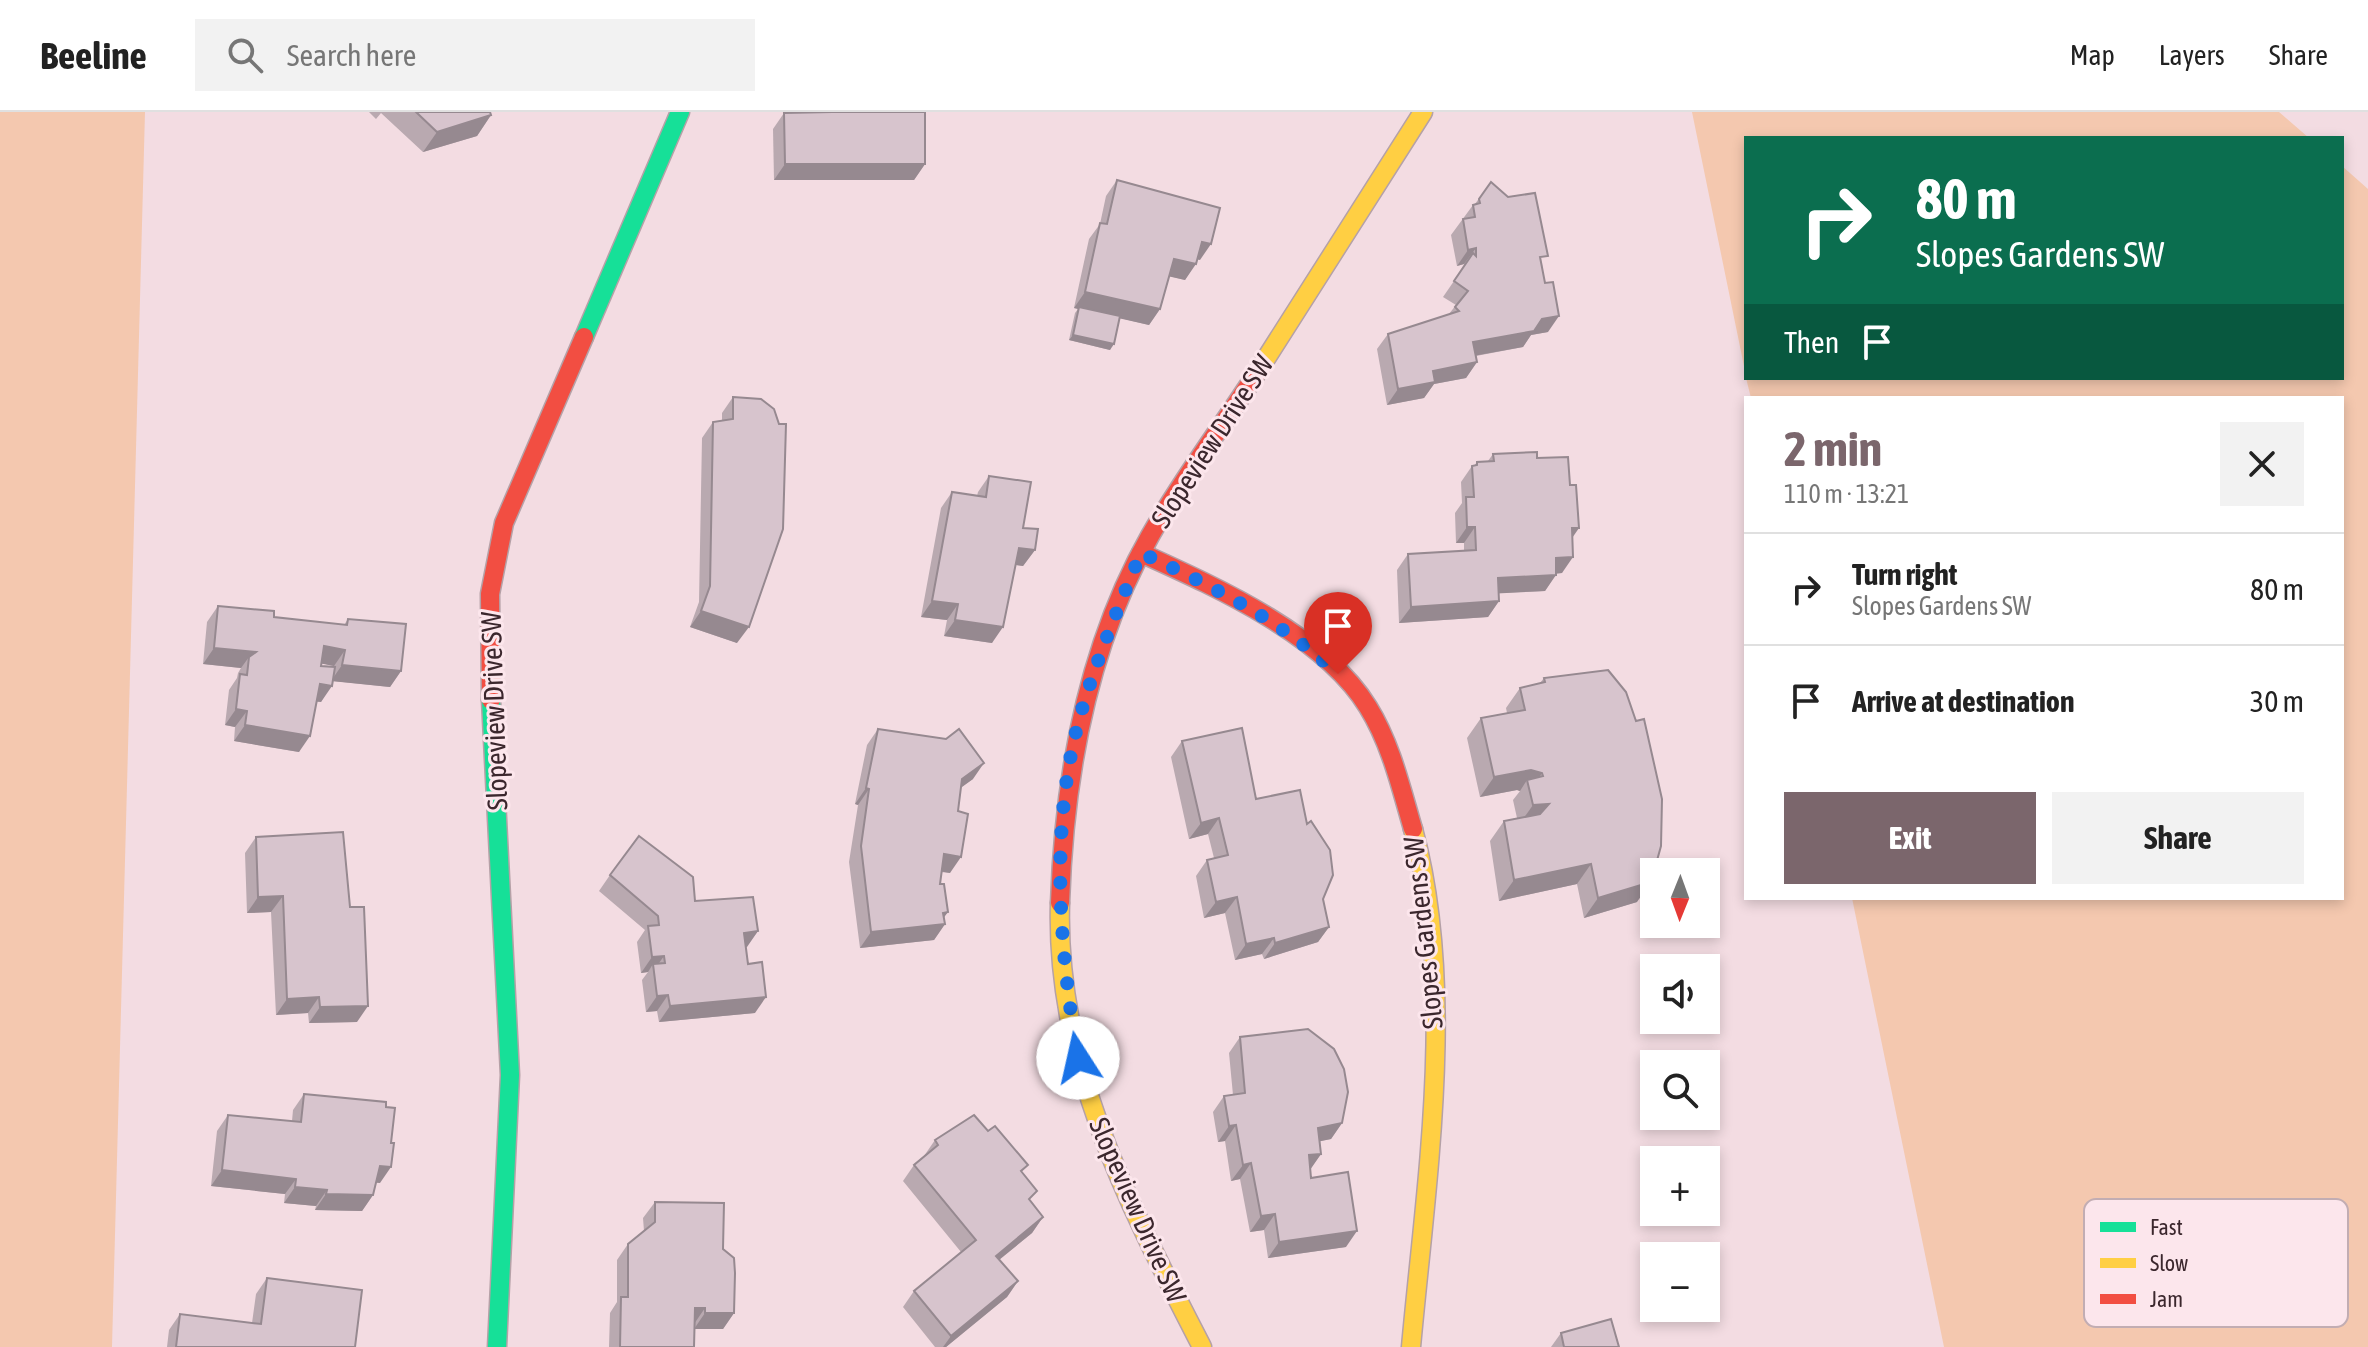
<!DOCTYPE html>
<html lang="en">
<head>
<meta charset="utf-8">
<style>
  body { margin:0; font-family:"Asap Condensed",sans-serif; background:#f2f2f2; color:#222; height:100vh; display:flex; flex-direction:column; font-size:30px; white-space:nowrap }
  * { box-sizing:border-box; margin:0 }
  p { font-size:26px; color:#767676 }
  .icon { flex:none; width:44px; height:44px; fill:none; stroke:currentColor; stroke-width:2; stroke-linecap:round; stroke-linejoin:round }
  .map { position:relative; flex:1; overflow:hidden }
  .sheet { position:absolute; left:1744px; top:284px; width:600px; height:504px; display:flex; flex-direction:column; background:#fff; border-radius:0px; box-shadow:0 4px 12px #0003 }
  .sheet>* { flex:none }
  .top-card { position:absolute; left:1744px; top:24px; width:600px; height:244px; border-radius:0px; box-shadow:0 4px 12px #0003; background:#0b6e4f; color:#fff; overflow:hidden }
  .needle { width:52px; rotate:181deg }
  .buttons { position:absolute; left:1640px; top:746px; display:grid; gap:16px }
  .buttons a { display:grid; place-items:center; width:80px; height:80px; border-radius:0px; background:#fff; box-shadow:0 4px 12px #0003; font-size:40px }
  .pin { position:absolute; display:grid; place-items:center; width:68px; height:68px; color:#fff; margin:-82px -34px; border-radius:50% 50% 50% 0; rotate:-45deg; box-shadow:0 0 8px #0007 }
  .pin .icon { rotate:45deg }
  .me { position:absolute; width:88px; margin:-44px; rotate:350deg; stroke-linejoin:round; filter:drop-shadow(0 0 6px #0008) }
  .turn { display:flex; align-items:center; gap:28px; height:168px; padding:0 40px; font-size:36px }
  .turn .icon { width:104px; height:104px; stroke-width:2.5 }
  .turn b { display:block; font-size:56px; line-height:68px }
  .then { display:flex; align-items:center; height:76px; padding:0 40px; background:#0003; gap:16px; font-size:30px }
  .round { display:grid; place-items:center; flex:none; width:84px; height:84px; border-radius:0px; background:#f2f2f2 }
  .head { display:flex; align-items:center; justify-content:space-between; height:136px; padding:0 40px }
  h1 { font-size:48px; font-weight:700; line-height:60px; color:#7b666c }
  .cta { display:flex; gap:16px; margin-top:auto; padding:16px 40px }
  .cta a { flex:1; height:92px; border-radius:0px; background:#7b666c; color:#fff; font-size:32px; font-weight:700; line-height:92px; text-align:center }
  .cta a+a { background:#f2f2f2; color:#222 }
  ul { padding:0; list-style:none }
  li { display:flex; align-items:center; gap:24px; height:112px; padding:0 40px; border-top:2px solid #e0e0e0 }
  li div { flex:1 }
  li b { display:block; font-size:30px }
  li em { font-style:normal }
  header { display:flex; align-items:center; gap:48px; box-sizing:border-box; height:112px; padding:0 40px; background:#fff; border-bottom:2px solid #e0e0e0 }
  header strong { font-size:38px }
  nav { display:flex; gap:44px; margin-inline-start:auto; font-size:28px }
  .search { width:560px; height:72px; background:#f2f2f2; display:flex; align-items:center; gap:20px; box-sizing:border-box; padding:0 28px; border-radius:0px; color:#767676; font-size:30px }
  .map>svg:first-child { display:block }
  .green { fill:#f4c8af }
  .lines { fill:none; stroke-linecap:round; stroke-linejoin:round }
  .fast-casing { stroke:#b5a1a7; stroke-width:21 }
  .slow-casing { stroke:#b5a1a7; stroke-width:21 }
  .jam-casing { stroke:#b5a1a7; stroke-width:21 }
  .fast { stroke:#16e098; stroke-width:18 }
  .slow { stroke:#ffcf43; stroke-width:18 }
  .jam { stroke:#f24e42; stroke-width:18 }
  .wall { fill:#b9a9b0; fill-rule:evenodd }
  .shaded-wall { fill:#968990 }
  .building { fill:#d7c4cd; stroke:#968990; stroke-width:2 }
  .route { stroke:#1a73e8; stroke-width:14; stroke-dasharray:0 25.2 }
  .labels { text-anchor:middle; stroke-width:6; stroke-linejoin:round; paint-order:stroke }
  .street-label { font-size:28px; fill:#3b272d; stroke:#fce6ec }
  .key { fill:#fce6ec; stroke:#c2adb3; stroke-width:2 }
  .key-label { font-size:22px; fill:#3b272d }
</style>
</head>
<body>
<header>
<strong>Beeline</strong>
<div class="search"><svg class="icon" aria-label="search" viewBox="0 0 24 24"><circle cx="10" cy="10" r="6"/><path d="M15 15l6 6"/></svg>Search here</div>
<nav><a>Map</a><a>Layers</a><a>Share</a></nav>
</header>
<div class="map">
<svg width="2368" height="1235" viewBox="0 0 2368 1235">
  <rect width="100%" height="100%" fill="#f3dce2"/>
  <g class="green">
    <path d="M0 0H145L112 1235H0Z"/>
    <path d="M1692 0H2279L2309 26H1746V264Z"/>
    <path d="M2342 54 2368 77V1235H1944L1852 786H2342V286H1751L1746 266H2342Z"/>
  </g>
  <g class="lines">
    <g class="fast-casing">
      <g id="fast">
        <path d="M584 225 680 0"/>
        <path d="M491 588 510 963 497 1235"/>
      </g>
    </g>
    <g class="slow-casing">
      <g id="slow">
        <path d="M1260 256 1423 0"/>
        <path d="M1060 791C1055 954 1130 1095 1202 1235"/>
        <path d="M1411 1235C1426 1070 1457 879 1413 717"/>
      </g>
    </g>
    <g class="jam-casing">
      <g id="jam">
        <path d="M1141 441C1216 475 1324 523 1368 595 1391 632 1401 676 1413 717"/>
        <path d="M491 588 490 482 504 411 584 225"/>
        <path d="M1060 791C1064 664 1087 535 1150 424 1183 366 1224 312 1260 256"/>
      </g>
    </g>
    <use href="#fast" class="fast"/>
    <use href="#slow" class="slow"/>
    <use href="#jam" class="jam"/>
  </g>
  <g class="wall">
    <path d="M369 0H490L491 3 477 24 423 40 381 1 376 7Z"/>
    <path d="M821 0H925V52L914 68H774L773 17 784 1Z"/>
    <path d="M1117 68 1200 148 1198 147 1185 168 1169 164 1160 197 1149 213 1120 206 1110 238 1069 228 1075 201 1078 197 1074 196 1089 127 1100 112 1106 84Z"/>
    <path d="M1491 70 1542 152 1548 220 1531 223 1523 235 1476 244 1477 250 1466 266 1434 272 1424 286 1387 293 1377 237 1388 222 1449 202 1456 193 1443 185 1465 153 1464 152 1457 154 1451 123 1473 93 1475 92Z"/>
    <path d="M733 285 737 531 690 515 699 490 702 326 713 310 722 309V301Z"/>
    <path d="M1493 342 1537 346 1572 425 1562 461 1556 462 1545 479 1499 481V489L1488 505 1399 511 1397 458 1408 442 1464 439V431H1456L1455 401 1462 391 1461 370 1472 354H1474L1477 350 1488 349Z"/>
    <path d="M989 364 1023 416 1035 438 1023 454 1016 453 992 531 944 524 947 508 921 505 941 396 952 380 977 384 978 380Z"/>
    <path d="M218 494 274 505 344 513 348 507 401 559 390 575 333 569 321 590H316L299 640 234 629 235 615 225 613 229 578 237 566 238 561 241 556 203 552 207 510ZM321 551 334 554 333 555 321 554Z"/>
    <path d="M1544 566 1637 790 1584 806 1577 772 1499 789 1490 729 1504 709 1517 706 1513 688 1520 679 1517 678 1480 685 1467 626 1481 606 1507 601 1506 596 1520 576 1540 571Z"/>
    <path d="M878 617 973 667 961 675 950 761 941 760 940 772 945 812 934 828 860 836 849 750 858 693 855 692 867 633Z"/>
    <path d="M1182 629 1256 687 1307 712 1329 815 1318 830 1264 847 1262 842 1235 848 1225 801 1204 806 1196 764 1207 748 1214 746 1208 722 1189 727 1171 645Z"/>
    <path d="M256 725 357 910 309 911 308 901 276 903 271 800 247 801 245 741Z"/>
    <path d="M610 763 695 789 758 819 746 835 755 901 659 910 657 899 646 900 642 868 648 860 641 861 637 830 645 818 599 779Z"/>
    <path d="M1240 925 1342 1011 1331 1027 1320 1029 1321 1042 1310 1057 1311 1066 1346 1135 1268 1146 1264 1118 1250 1120 1240 1067 1231 1069 1225 1029 1218 1030 1213 1000 1224 984 1233 983 1229 941Z"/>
    <path d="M304 982 380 1071 376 1070 373 1083 362 1099 315 1098 316 1094 284 1091 285 1082 211 1074 217 1019 228 1003 292 1009 293 998Z"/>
    <path d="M935 1028 1022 1061 1030 1089 1043 1105 1032 1121 999 1148 1018 1169 1007 1185 946 1235H935L903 1195 914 1179 961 1140 903 1069 914 1053 924 1044Z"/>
    <path d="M655 1090 723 1137 734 1201 723 1217H694V1235H609L610 1201 617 1190V1148L628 1132 644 1119 643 1106Z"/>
    <path d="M267 1166 355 1235H167L169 1218 180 1202 252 1211 256 1182Z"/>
    <path d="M1561 1221 1619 1235H1551Z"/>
  </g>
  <g class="shaded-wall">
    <path d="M491 3 477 24 423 40 437 20Z"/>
    <path d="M785 52H925L914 68H774Z"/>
    <path d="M1202 130 1211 132 1200 148 1191 146Z"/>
    <path d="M1476 136 1464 152 1457 154 1468 138Z"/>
    <path d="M1174 147 1196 152 1185 168 1163 163Z"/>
    <path d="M1085 180 1160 197 1149 213 1074 196Z"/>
    <path d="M1559 204 1548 220 1531 223 1523 235 1462 246 1473 230 1542 207Z"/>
    <path d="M1073 223 1114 232 1110 238 1069 228Z"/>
    <path d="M1477 250 1466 266 1434 272 1424 286 1387 293 1398 277 1433 259Z"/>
    <path d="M1467 415H1475L1464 431H1456Z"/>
    <path d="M1572 416H1579L1568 432Z"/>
    <path d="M1019 436 1035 438 1023 454 1008 452Z"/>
    <path d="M1573 445 1562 461 1544 462 1556 446Z"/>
    <path d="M1556 463 1545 479 1487 482 1498 466Z"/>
    <path d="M932 489 958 492 947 508 921 505Z"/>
    <path d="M1499 489 1488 505 1399 511 1411 495Z"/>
    <path d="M701 499 749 515 737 531 690 515Z"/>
    <path d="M955 508 1003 515 992 531 944 524Z"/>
    <path d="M324 534 345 538 334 554 313 550Z"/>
    <path d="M214 536 256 540 249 545 241 556 203 552Z"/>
    <path d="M342 553 401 559 390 575 331 569Z"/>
    <path d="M320 572 332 574 321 590 309 588Z"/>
    <path d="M236 597 247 599 235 615 225 613Z"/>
    <path d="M245 613 310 624 299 640 234 629Z"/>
    <path d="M984 651 973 667 951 683 962 667Z"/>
    <path d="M1531 658 1542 661 1530 679 1527 668 1520 679 1517 678 1480 685 1494 665Z"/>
    <path d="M866 676 869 677 858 693 855 692Z"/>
    <path d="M1549 692 1535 712 1519 713 1533 693Z"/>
    <path d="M1219 706 1208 722 1189 727 1201 711Z"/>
    <path d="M944 742 961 745 950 761 933 758Z"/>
    <path d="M1591 752 1577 772 1499 789 1514 768Z"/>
    <path d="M1651 770 1637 790 1584 806 1598 786Z"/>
    <path d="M283 784 271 800 247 801 258 785Z"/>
    <path d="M1237 785 1225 801 1204 806 1216 790Z"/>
    <path d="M948 800 939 812H945L934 828 860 836 871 820Z"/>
    <path d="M1329 815 1318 830 1264 847 1275 831Z"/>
    <path d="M758 819 747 835 733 837 744 821Z"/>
    <path d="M1274 826 1262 842 1235 848 1246 832Z"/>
    <path d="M664 844 654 858 653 852 648 860 641 861 652 845Z"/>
    <path d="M668 883 657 899 646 900 657 884Z"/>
    <path d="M319 885 308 901 276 903 287 887Z"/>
    <path d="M766 885 755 901 659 910 670 894Z"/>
    <path d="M368 894 357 910 309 911 320 895Z"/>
    <path d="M1342 1011 1331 1027 1307 1032 1318 1016Z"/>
    <path d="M1236 1013 1225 1029 1218 1030 1229 1014Z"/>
    <path d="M1321 1042 1310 1058 1309 1043Z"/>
    <path d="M1251 1051 1240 1067 1231 1069 1243 1053Z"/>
    <path d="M380 1054 391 1055 380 1071 369 1070Z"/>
    <path d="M222 1058 296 1067 285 1082 211 1074Z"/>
    <path d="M295 1075 327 1078 316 1094 284 1091Z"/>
    <path d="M326 1082 373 1083 362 1099 315 1098Z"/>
    <path d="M1275 1102 1264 1118 1250 1120 1261 1104Z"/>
    <path d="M1043 1105 1032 1121 984 1160 996 1144Z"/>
    <path d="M1357 1119 1346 1135 1268 1146 1279 1130Z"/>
    <path d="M1018 1169 1007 1185 946 1235H943L951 1224Z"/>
    <path d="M695 1196H705L694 1212Z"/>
    <path d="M705 1201H734L723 1217H694Z"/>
  </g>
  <g class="building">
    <path d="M416 0H490L491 3 437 20Z"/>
    <path d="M832 0H925V52H785L784 1Z"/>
    <path d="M1117 68 1220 96 1211 132 1202 130 1196 152 1174 147 1160 197 1085 180 1100 111 1107 112Z"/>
    <path d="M1491 70 1508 85 1535 81 1548 144 1540 145 1545 171 1553 170 1559 204 1542 207 1534 219 1473 230 1477 250 1433 259 1435 270 1398 277 1388 222 1459 199 1455 195 1468 179 1454 169 1473 141 1476 144V136L1468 138 1463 107 1475 105 1473 93 1480 91 1479 87Z"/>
    <path d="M1079 195 1120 204 1114 232 1073 223Z"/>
    <path d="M733 285 761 287 774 297 779 312H786L783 417 749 515 701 499 710 474 713 310 733 307Z"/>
    <path d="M1537 340V346L1568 345 1570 373H1576L1579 416H1572L1573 445 1556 446V463L1498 466 1499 489 1411 495 1408 442 1476 438 1475 415H1467L1466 385H1474L1472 354 1477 353V350L1494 349 1493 342Z"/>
    <path d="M989 364 1031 370 1023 416 1038 417 1035 438 1019 436 1003 515 955 508 958 492 932 489 952 380 986 385Z"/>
    <path d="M218 494 274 499V505L347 513 348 507 406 512 401 559 342 553 345 538 324 534 321 554 335 555 332 574 320 572 310 624 245 613 247 599 236 597 240 562 247 563 249 545 256 540 214 536Z"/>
    <path d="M1608 558 1626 580 1636 609 1644 607 1662 687 1661 734 1651 770 1598 786 1591 752 1514 768 1504 709 1540 702 1549 692 1533 693 1527 668 1543 664 1542 661 1531 658 1494 665 1481 606 1525 598 1520 576 1545 570 1544 566Z"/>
    <path d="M1242 616 1256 687 1300 678 1307 712 1311 709 1330 738 1333 763 1323 787 1329 815 1275 831 1274 826 1246 832 1237 785 1216 790 1207 748 1228 743 1219 706 1201 711 1182 629Z"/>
    <path d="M878 617 946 627 959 617 984 651 962 667 958 699 968 702 961 745 944 742 940 772H944L948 800 943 801 945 812 871 820 861 734 869 677 866 676Z"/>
    <path d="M343 720 350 795H364L368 894 320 895 319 885 287 887 283 784 258 785 256 725Z"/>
    <path d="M639 724 693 765 695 789 753 785 758 819 744 821 748 852 762 850 766 885 670 894 668 883 657 884 653 852 665 851 664 844 652 845 648 814 659 813 658 804 610 763Z"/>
    <path d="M1308 917 1334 937 1344 957 1348 980 1342 1011 1318 1016 1321 1042 1309 1043 1311 1066 1348 1060 1357 1119 1279 1130 1275 1102 1261 1104 1251 1051 1243 1053 1236 1013 1229 1014 1224 984 1245 981 1240 925Z"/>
    <path d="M304 982 386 990V995L395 996 391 1031H394L391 1055 380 1054 373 1083 326 1082 327 1078 295 1075 296 1067 222 1058 228 1003 301 1010Z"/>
    <path d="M974 1003 988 1019 995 1014 1028 1053 1021 1059 1037 1079 1029 1087 1043 1105 996 1144 1018 1169 951 1224 914 1179 976 1128 914 1053 938 1033 935 1028Z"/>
    <path d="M655 1090 724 1091 723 1137 734 1146 735 1161 734 1201H705V1196H695L694 1235H620L621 1185H628V1132L655 1110Z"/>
    <path d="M267 1166 362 1178 355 1235H176L180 1202 261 1212Z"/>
    <path d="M1611 1207 1619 1235H1564L1561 1221Z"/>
  </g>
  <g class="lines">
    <path class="route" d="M1078 946C1059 834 1049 712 1081 601 1097 546 1119 494 1141 441 1210 473 1282 509 1338 562"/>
  </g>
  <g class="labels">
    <g class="street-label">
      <text transform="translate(1212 329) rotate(-57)" y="10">Slopeview Drive SW</text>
      <text transform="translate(494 599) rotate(-92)" y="10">Slopeview Drive SW</text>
      <text transform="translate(1423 821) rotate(-96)" y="10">Slopes Gardens SW</text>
      <text transform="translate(1138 1098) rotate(66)" y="10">Slopeview Drive SW</text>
    </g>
  </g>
  <rect x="2084" y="1087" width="264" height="128" rx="12" class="key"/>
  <rect x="2100" y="1110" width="36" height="10" fill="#16e098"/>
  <rect x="2100" y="1146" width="36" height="10" fill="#ffcf43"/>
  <rect x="2100" y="1182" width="36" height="10" fill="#f24e42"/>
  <g class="key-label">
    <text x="2150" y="1123">Fast</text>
    <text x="2150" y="1159">Slow</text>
    <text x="2150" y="1195">Jam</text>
  </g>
</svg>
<div class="buttons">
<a><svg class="needle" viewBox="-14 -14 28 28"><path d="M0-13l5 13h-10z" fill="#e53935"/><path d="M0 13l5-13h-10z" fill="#767676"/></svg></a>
<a><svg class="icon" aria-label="sound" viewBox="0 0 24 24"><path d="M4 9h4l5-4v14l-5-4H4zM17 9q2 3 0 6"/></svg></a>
<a><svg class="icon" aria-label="search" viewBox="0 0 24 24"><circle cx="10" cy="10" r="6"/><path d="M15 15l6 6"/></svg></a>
<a>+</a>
<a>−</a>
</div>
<div class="pin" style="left:1338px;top:562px;background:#d93025"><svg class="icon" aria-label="arrive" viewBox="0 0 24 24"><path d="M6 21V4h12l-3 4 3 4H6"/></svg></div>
<svg class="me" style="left:1078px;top:946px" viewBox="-20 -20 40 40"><circle r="19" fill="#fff"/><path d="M0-13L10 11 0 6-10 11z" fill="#1a73e8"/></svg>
<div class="top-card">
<div class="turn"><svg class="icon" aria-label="right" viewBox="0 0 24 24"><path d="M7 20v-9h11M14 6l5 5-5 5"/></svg><div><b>80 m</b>Slopes Gardens SW</div></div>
<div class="then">Then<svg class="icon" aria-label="arrive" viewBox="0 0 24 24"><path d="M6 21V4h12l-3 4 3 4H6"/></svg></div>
</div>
<section class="sheet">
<div class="head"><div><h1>2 min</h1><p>110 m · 13:21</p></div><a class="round"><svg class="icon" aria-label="close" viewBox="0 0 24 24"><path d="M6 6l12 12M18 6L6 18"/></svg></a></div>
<ul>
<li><svg class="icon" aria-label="right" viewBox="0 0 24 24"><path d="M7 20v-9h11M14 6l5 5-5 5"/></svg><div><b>Turn right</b><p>Slopes Gardens SW</p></div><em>80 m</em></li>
<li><svg class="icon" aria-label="arrive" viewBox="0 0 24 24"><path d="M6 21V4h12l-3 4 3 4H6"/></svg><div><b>Arrive at destination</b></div><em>30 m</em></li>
</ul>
<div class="cta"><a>Exit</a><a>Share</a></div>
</section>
</div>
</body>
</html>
